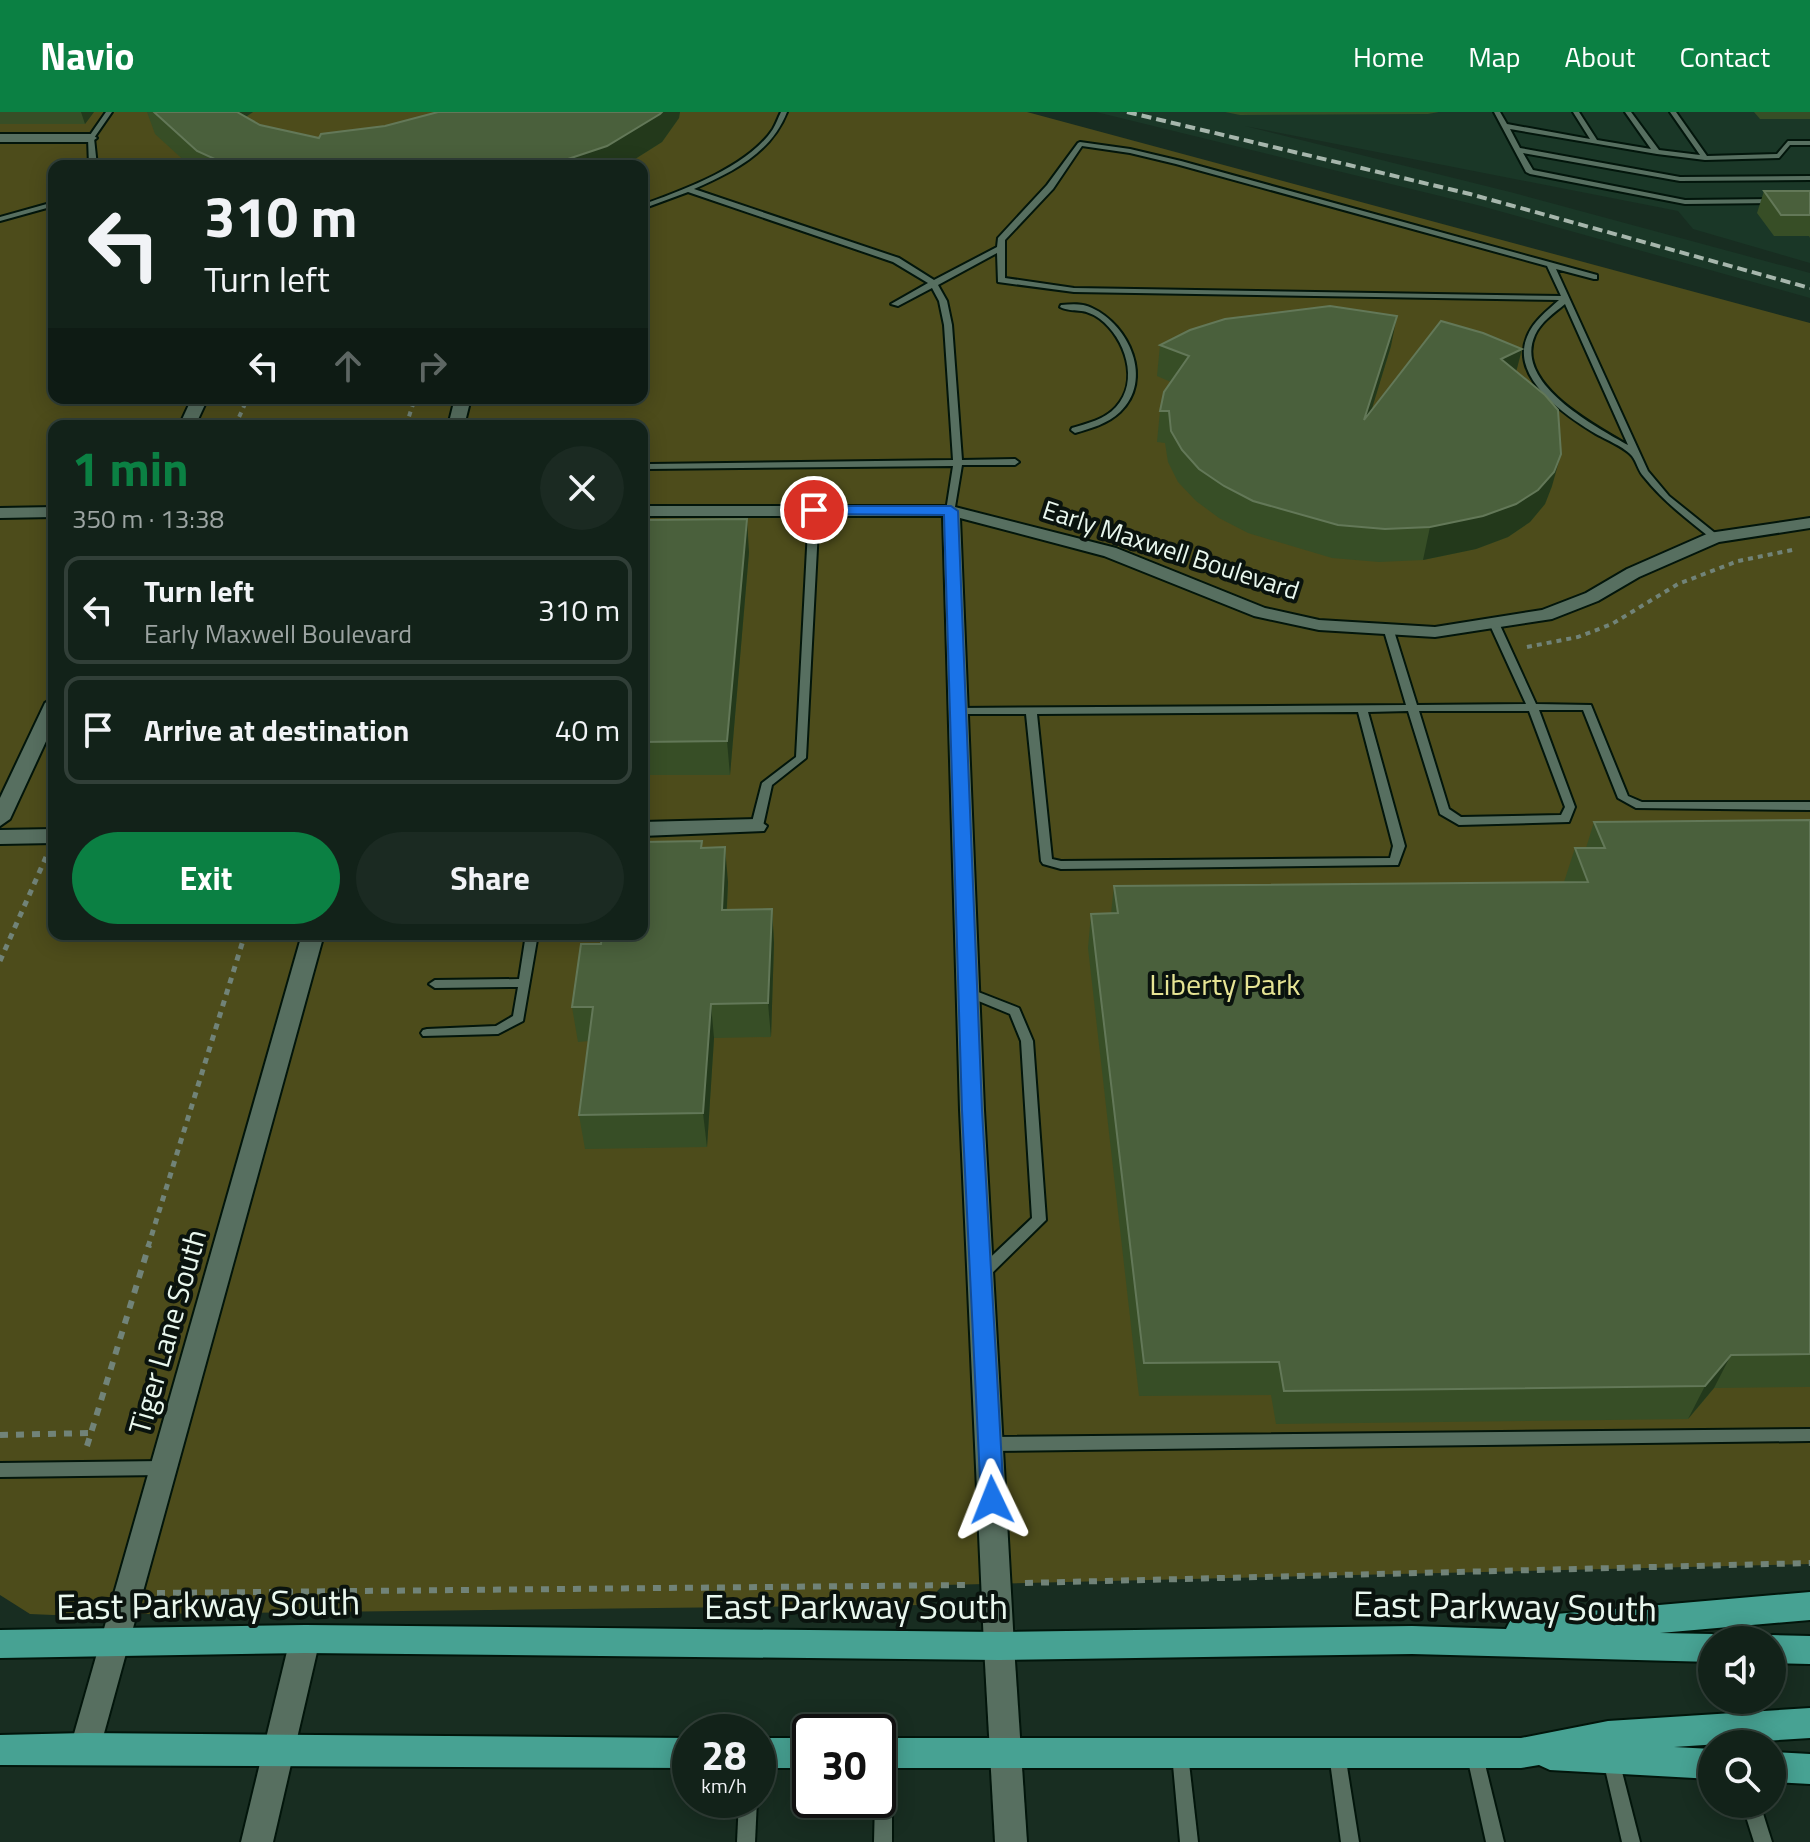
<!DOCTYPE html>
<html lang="en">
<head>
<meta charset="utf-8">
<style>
  body { margin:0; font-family:"Titillium Web",sans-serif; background:#1b2a22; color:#f1f3f6; height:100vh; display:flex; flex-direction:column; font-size:30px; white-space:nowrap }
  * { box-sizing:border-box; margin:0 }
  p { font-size:26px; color:#9ca4a2 }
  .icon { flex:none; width:44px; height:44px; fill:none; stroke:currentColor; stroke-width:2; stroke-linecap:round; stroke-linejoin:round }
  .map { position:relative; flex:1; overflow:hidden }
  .side { position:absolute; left:48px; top:308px; width:600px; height:520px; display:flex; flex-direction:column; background:#122219; border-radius:16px; box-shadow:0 4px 20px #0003,0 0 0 2px #313f38 }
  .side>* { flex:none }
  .guide { position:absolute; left:48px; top:48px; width:600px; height:244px; border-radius:16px; box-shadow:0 4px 20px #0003,0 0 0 2px #313f38; background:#122219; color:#f1f3f6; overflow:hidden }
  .fabs { position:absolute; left:1698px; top:1514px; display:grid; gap:16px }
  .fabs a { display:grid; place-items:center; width:88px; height:88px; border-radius:50%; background:#122219; box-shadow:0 4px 20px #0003,0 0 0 2px #313f38; font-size:40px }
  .speed { position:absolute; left:672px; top:1602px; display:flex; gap:16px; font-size:40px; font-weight:700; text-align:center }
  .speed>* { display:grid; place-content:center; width:104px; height:104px; border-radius:50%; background:#122219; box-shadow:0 4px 20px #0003,0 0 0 2px #313f38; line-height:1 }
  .speed small { font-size:20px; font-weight:400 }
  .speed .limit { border:4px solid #111; border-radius:12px; background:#fff; color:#111 }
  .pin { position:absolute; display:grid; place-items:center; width:68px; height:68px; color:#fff; margin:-34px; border:4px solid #fff; border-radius:50%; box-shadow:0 2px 8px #0007 }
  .me { position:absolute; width:88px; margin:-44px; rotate:358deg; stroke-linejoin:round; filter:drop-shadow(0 0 6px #0008) }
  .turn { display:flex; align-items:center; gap:28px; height:168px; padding:0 24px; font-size:36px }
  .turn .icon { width:104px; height:104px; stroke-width:2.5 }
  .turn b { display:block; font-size:56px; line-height:68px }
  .lanes { display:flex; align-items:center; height:76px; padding:0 24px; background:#0003; justify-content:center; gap:40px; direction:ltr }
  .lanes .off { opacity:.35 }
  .round { display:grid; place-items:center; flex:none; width:84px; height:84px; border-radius:42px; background:#1b2a22 }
  .head { display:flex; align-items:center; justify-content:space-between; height:136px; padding:0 24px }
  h1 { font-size:48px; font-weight:700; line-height:60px; color:#0b8043 }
  .cta { display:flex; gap:16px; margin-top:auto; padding:16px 24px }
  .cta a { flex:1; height:92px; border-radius:48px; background:#0b8043; color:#fff; font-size:32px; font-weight:700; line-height:92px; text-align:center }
  .cta a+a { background:#1b2a22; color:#f1f3f6 }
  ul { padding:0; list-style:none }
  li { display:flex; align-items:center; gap:24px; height:108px; margin:0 16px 12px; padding:0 8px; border:4px solid #313f38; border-radius:16px }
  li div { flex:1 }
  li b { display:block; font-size:30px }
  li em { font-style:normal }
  header { display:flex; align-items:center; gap:48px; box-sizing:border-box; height:112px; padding:0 40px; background:#0b8043; color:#fff }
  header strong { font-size:38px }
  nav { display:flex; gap:44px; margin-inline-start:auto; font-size:28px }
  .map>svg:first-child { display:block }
  .built { fill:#1a3727 }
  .green { fill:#4d4c1b; fill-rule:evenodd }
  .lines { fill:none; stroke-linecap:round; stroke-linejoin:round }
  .service-casing { stroke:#02150b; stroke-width:4 }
  .minor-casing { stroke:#02150b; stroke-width:4 }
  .tertiary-casing { stroke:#02150b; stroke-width:4 }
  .primary-casing { stroke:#02150b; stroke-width:4 }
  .path-far3 { stroke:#718378; stroke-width:3; stroke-dasharray:4 4; stroke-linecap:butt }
  .path-far2 { stroke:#718378; stroke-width:4; stroke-dasharray:5 5; stroke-linecap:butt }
  .path-far1 { stroke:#718378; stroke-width:5; stroke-dasharray:6 6; stroke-linecap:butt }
  .path { stroke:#718378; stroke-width:6; stroke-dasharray:8 8; stroke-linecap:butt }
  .service { fill:#576f60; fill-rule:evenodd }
  .minor { fill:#576f60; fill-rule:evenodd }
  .tertiary { fill:#576f60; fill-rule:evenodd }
  .primary { fill:#47a293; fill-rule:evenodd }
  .rail { stroke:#a6b6ac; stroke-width:4; stroke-dasharray:10 5; stroke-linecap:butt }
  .wall { fill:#374e26 }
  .shaded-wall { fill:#23391b }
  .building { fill:#4a603c; stroke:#637858; stroke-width:2 }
  .route { fill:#1a73e8; stroke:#114b97; stroke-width:2 }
  .labels { text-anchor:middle; stroke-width:8; stroke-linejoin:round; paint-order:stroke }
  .far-street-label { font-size:26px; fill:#e9f7ee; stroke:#0a130e }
  .park-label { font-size:30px; fill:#e6e494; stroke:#0a130e }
  .street-label { font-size:30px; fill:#e9f7ee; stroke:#0a130e }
  .near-street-label { font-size:36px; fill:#e9f7ee; stroke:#0a130e }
</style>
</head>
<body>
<header>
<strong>Navio</strong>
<nav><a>Home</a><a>Map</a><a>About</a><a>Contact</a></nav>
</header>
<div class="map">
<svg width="1810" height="1730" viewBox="0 0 1810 1730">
  <rect width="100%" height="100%" fill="#182d21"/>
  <path class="built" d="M1096 0H1810V151L1693 117 1678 99 1245 14 1514 81 1810 161V186L1481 94Z"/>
  <path class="green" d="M0 0H1027L1810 211V1452L943 1473 924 1493 53 1503 30 1502 0 1483ZM54 54H642V286H54ZM54 314H642V822H54Z"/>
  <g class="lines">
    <g class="service-casing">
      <g id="service">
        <path d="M106 0H112L94 26 97 54H89L88 26Z"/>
        <path d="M781 0H787C771 41 733 60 694 77L899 146 934 168 997 135 998 126 1047 73 1078 31 1080 30 1130 37 1181 49 1597 163V167H1594L1556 157 1648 359 1669 384 1720 425 1718 427H1712C1687 407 1664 390 1644 365 1638 359 1637 350 1632 344 1626 336 1605 327 1596 322 1566 304 1510 266 1527 225 1533 209 1547 199 1559 188L1074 180 998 170 997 141 938 173 947 189 952 213 962 348 1015 347 1019 350 1015 353H962L954 401 951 402 946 399 953 354 647 357 646 355 650 352 953 348 944 213 939 189 932 176 898 194 891 192 928 171 893 150 688 80 642 97V93C683 78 748 55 773 17 776 12 778 6 781 0ZM1082 34 1130 41 1176 52 1547 154 1561 184 1074 176 1005 166V128L1053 77ZM1565 192 1628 333C1595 314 1513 271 1535 223 1541 210 1554 201 1565 192Z"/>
        <path d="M1494 0H1500L1507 12 1590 27 1573 0H1579L1597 28 1651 37 1625 0H1631L1659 38 1700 43 1670 0H1676L1707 44 1777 42 1788 29H1810V33H1790L1779 46 1705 48 1657 42 1510 17 1520 36 1680 65 1810 64V68L1680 69 1523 41 1533 58 1685 88 1775 87 1779 89 1775 91 1685 92 1530 62 1526 60Z"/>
        <path d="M54 90V94L0 109V105Z"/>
        <path d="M1061 193C1071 192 1083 191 1092 196 1129 213 1154 268 1120 300 1107 312 1092 316 1075 321L1071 318 1072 316C1088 311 1104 308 1116 295 1140 269 1125 226 1100 207 1082 194 1075 202 1060 195Z"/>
        <path d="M814 395 819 398 806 646 772 673 763 714 757 718 751 714 762 671 796 645 809 398Z"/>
        <path d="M1494 508 1499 511 1536 592 1591 593 1628 684 1642 690H1810V698L1636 696 1618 686 1583 598H1539L1575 695 1569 710 1459 713 1440 702 1408 599 1368 600 1405 734 1398 753 1061 757 1043 752 1041 749 1026 602H958L953 599 958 596 1406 593 1384 519 1389 516 1394 519 1417 593 1526 592 1489 511ZM1419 599H1529L1565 695 1561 703 1461 705 1449 697ZM1358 600 1393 734 1390 746 1061 749 1052 747 1037 602Z"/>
        <path d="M526 822H538L523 909 498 922 423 924 421 921 423 918 427 917 496 914 513 904 518 875 435 876 429 872 435 868 519 867Z"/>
        <path d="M968 876 1019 896 1033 929 1046 1108 987 1166 982 1168 977 1166 975 1162 977 1158 1032 1106 1021 929 1010 902 964 883 962 880Z"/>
        <path d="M1810 1317V1329L990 1339 985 1337 983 1332 985 1327 990 1325Z"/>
        <path d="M163 1349 168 1351 171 1356 168 1361 163 1363 0 1365V1351Z"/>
        <path d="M1474 1632 1480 1634 1482 1640 1504 1730H1486L1466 1640 1468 1634Z"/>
        <path d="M884 1633 890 1635 892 1641V1730H874L875 1688H878V1635Z"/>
        <path d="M1180 1634 1186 1636 1188 1642 1198 1730H1180L1172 1642 1174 1636Z"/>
        <path d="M1337 1634 1343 1636 1345 1642 1359 1730H1341L1329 1642 1331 1636Z"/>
        <path d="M1611 1640 1617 1642 1619 1648 1640 1730H1622L1603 1648 1605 1642Z"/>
        <path d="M739 1688H757L755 1730H737Z"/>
        <path d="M1742 1692H1760L1772 1730H1754Z"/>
      </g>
    </g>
    <g class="minor-casing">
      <g id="minor">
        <path d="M0 22H91L97 26 91 30H0Z"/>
        <path d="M192 286H208L195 314H179Z"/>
        <path d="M455 286H471L464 314H448Z"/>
        <path d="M642 394H951L1116 436 1265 496 1319 508 1435 515 1542 498 1586 481 1627 457 1709 421 1810 406V416L1719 430 1639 465 1598 489 1552 507 1435 525 1319 518 1254 504 1104 444 960 406 984 998 1014 1534 1009 1544 999 1548 989 1544 984 1534 960 998 943 404H642Z"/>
        <path d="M54 395V405L0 406V396Z"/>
        <path d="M54 585V612L10 707 0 714V686L45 591Z"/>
        <path d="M757 707 767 714 764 719 642 724V710Z"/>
        <path d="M54 717V731L0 732V718Z"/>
        <path d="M302 822H324L100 1636 96 1647 85 1651 74 1647 70 1636Z"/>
        <path d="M305 1513 315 1517 320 1527 273 1730H241L290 1527 295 1517Z"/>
      </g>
    </g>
    <g class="tertiary-casing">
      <path id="tertiary" d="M999 1520 1009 1524 1014 1534 1027 1730H995L984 1534 989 1524Z"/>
    </g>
    <g class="primary-casing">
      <g id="primary">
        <path d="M1810 1480V1508L1660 1521 1712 1522 1722 1526 1712 1528V1550L1412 1542 999 1548 305 1541 0 1546V1518L305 1513 999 1520 1412 1514 1506 1517 1510 1509 1520 1505Z"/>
        <path d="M1772 1523 1810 1524V1552L1772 1551V1528H1761Z"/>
        <path d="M1810 1596V1626L1674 1635 1712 1637V1667L1550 1658 1539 1653 1521 1656H878V1626H1521L1608 1609Z"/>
        <path d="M85 1621 690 1626V1656L0 1653V1623Z"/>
        <rect x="758" y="1626" width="52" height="30"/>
        <path d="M1772 1640 1810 1642V1672L1772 1670Z"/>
      </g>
    </g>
    <g class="path-far3">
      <path d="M244 294 247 286"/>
      <path d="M413 294 415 287"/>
    </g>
    <g class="path-far2">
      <path d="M235 314 245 292"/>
      <path d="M406 314 413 292"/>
      <path d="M1527 535 1578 525 1612 512 1678 472 1738 449 1797 437"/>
    </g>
    <g class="path-far1">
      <path d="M0 849 46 745"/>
      <path d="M148 1135 245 822"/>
    </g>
    <g class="path">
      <path d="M0 1323 90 1321"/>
      <path d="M87 1334 149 1133"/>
      <path d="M1025 1471 1810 1451"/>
      <path d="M157 1481 967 1473"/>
    </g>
    <use href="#service" class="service"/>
    <use href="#minor" class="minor"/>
    <use href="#tertiary" class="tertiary"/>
    <use href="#primary" class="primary"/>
    <path class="rail" d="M1127 0 1470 82 1810 176"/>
  </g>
  <g class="wall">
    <path d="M0 0H94L85 12H0Z"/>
    <path d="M147 0H253L246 5 260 13 319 26 385 14 438 0H680L679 6 662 30 624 54H190L155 22Z"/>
    <path d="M1225 0H1439L1428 2 1240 3Z"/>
    <path d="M1754 0H1810V7H1760Z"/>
    <path d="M1764 79H1810V126L1809 124H1774L1757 101Z"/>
    <path d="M1160 233 1391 234 1371 299 1522 237 1516 259 1552 374 1545 392 1530 410 1508 425 1476 437 1423 448 1379 450 1332 446 1248 421 1219 406 1196 389 1178 370 1168 350 1165 331 1157 330 1160 299 1171 270 1157 264Z"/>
    <path d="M642 429 749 440 730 663H642Z"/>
    <path d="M1810 708V1275L1714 1276 1688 1307 1276 1312 1271 1283 1139 1284 1088 836 1091 802H1111L1114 774 1564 770 1575 736H1586L1594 710Z"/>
    <path d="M703 736 728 770 727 798 772 797 774 831 771 925 714 926 707 1035 585 1037 579 1003 589 929 578 930 572 895Z"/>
  </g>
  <g class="shaded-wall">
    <path d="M81 0H94L85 12Z"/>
    <path d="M222 0H253L226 18Z"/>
    <path d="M662 0H680L679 6 662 30 624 54H547Z"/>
    <path d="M1397 204 1391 234 1359 339 1364 308Z"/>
    <path d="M1522 237 1514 268 1501 247Z"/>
    <path d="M1561 342 1552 374 1545 392 1530 410 1508 425 1476 437 1423 448 1430 415Z"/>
    <path d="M747 407 749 440 730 663 727 629Z"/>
    <path d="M725 735 728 770 725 832 722 798Z"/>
    <path d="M772 797 774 831 771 925 768 891Z"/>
    <path d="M711 892 714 926 707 1035 703 1001Z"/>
    <path d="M1731 1243 1714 1276 1688 1307 1705 1274Z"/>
  </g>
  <g class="building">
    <path d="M154 0H237L260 13 319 26 321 22 385 14 438 0H662L660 2 607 34 547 54H230L197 39Z"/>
    <path d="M1764 79H1810V103H1781Z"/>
    <path d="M1330 194 1397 204 1364 308 1441 209 1483 221 1522 237 1501 247 1545 283 1558 298 1561 342 1554 360 1538 378 1516 392 1483 404 1430 415 1385 417 1338 413 1253 389 1224 374 1199 357 1182 338 1171 319 1169 299H1160L1164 280 1189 244 1160 233 1190 218 1225 207Z"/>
    <path d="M747 407 727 629 642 630V429L645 408Z"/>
    <path d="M1810 708V1242L1731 1243 1705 1274 1284 1279 1279 1250 1144 1251 1091 802 1118 801 1114 774 1588 770 1575 736H1605L1594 710Z"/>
    <path d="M702 729 701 736 725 735 722 798 772 797 768 891 711 892 703 1001 579 1003 593 895H572L581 832H601L602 822H642V730Z"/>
  </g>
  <path class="route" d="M951 394 958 399 982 998 1004 1388 1001 1395 992 1398 984 1395 981 1388 962 998 944 403 814 402 807 398 814 394Z"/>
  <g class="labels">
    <g class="far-street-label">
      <text transform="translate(1171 438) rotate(18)" y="9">Early Maxwell Boulevard</text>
    </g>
    <g class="park-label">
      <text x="1225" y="883">Liberty Park</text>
    </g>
    <g class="street-label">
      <text transform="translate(168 1220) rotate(-74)" y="10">Tiger Lane South</text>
    </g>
    <g class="near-street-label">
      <text transform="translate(208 1492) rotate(-1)" y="13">East Parkway South</text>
      <text x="856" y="1507">East Parkway South</text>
      <text transform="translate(1505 1494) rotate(1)" y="13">East Parkway South</text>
    </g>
  </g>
</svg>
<div class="fabs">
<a><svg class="icon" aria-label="sound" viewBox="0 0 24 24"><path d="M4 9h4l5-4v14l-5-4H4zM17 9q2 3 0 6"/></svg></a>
<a><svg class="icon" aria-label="search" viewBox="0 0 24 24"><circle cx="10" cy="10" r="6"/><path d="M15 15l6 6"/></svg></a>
</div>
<div class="speed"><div>28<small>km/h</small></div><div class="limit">30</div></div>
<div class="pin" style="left:814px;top:398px;background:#d93025"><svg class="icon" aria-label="arrive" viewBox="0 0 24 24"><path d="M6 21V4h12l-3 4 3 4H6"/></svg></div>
<svg class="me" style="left:992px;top:1388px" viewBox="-20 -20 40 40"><path d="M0-17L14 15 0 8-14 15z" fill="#1a73e8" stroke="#fff" stroke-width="4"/></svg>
<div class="guide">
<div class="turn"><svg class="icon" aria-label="left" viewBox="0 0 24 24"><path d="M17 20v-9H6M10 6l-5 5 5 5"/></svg><div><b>310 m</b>Turn left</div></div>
<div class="lanes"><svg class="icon" aria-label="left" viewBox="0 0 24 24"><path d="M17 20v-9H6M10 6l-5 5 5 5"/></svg><svg class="icon off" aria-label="ahead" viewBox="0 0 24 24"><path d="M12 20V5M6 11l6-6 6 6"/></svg><svg class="icon off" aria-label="right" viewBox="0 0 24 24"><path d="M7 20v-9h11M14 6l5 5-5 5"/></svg></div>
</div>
<section class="side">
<div class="head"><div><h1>1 min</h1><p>350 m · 13:38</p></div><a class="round"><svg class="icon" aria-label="close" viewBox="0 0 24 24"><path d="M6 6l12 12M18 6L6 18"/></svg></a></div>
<ul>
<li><svg class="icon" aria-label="left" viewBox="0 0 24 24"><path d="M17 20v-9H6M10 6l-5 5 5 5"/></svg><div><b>Turn left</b><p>Early Maxwell Boulevard</p></div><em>310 m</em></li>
<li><svg class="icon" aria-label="arrive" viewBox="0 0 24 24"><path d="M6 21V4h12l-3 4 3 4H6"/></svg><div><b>Arrive at destination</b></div><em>40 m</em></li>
</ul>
<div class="cta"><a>Exit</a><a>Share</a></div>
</section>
</div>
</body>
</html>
